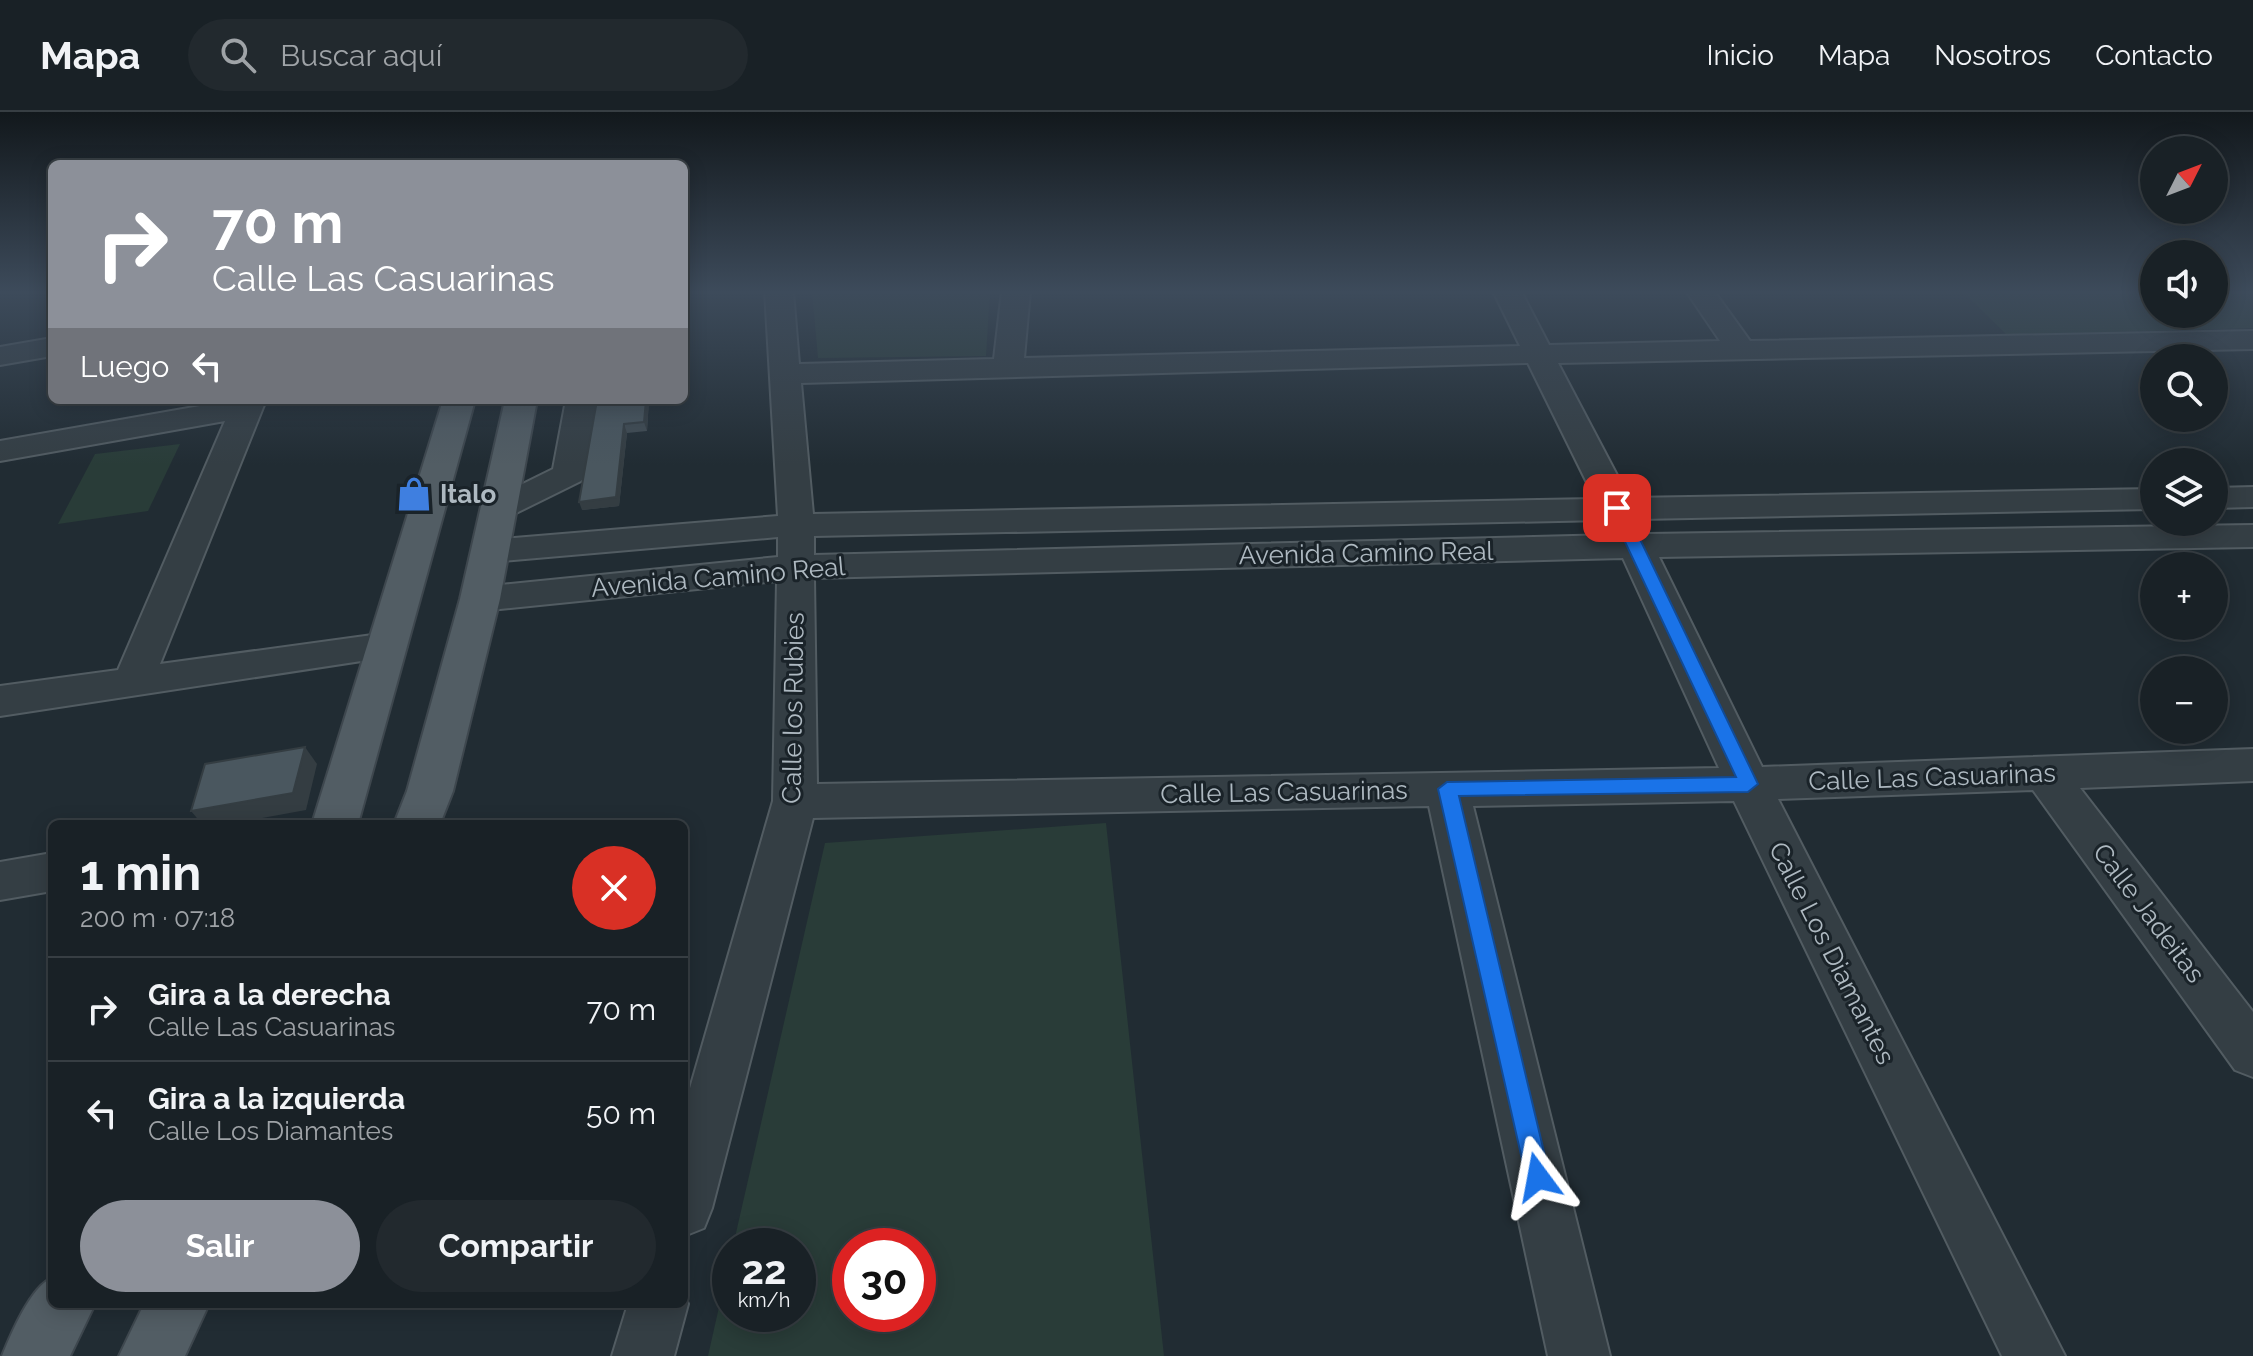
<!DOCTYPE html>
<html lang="es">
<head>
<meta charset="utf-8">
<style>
  body { margin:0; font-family:Raleway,sans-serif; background:#22292e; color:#f1f3f6; height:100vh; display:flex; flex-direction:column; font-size:30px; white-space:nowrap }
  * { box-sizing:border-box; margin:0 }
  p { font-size:26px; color:#9fa3a7 }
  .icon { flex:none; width:44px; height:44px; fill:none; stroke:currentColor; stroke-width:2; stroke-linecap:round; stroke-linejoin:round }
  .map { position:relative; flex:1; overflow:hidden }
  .side { position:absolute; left:48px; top:708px; width:640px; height:488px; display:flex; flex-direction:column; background:#192126; border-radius:12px; box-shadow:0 4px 20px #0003,0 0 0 2px #373e43 }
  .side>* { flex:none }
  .top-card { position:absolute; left:48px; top:48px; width:640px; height:244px; border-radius:12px; box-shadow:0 4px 20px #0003,0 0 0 2px #373e43; background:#8c9099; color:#fff; overflow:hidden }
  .needle { width:52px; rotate:48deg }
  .tools { position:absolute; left:2140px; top:24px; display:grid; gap:16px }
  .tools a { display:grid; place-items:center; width:88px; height:88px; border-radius:50%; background:#192126; box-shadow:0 4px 20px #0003,0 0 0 2px #373e43; font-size:40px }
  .speed { position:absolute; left:712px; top:1116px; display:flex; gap:16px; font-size:40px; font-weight:700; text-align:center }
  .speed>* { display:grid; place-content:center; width:104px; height:104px; border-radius:50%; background:#192126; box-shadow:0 4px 20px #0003,0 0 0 2px #373e43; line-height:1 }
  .speed small { font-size:20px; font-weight:400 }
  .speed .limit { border:12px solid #d22; background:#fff; color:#111 }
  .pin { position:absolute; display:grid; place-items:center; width:68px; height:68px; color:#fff; margin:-34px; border-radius:16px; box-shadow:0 4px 12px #0006 }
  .me { position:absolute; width:88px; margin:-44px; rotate:347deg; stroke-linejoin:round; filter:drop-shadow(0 0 6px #0008) }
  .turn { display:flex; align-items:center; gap:28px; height:168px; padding:0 32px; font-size:36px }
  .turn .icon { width:104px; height:104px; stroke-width:2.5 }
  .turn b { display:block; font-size:56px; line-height:68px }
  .then { display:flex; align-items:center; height:76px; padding:0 32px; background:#0003; gap:16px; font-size:30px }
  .round { display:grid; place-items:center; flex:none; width:84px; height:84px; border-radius:42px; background:#22292e }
  .head { display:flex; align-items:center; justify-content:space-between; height:136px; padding:0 32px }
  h1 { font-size:48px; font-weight:700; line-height:60px }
  .action { display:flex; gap:16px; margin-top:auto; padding:16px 32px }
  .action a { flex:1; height:92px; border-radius:48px; background:#8c9099; color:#fff; font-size:32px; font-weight:700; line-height:92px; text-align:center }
  .action a+a { background:#22292e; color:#f1f3f6 }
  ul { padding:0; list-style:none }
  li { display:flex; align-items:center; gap:24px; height:104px; padding:0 32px; border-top:2px solid #373e43 }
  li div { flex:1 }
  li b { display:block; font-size:30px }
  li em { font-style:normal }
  header { display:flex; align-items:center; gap:48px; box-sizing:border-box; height:112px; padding:0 40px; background:#192126; border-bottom:2px solid #373e43 }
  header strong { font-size:38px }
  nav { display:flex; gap:44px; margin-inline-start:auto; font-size:28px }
  .search { width:560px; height:72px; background:#22292e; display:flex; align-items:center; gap:20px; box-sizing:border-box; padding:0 28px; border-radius:44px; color:#9fa3a7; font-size:30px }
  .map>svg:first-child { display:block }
  .green { fill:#293c38; fill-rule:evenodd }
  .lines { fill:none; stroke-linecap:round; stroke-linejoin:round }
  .minor-casing { stroke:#525c62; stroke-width:4 }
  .major-casing { stroke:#3e474e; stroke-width:4 }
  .minor { fill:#343e44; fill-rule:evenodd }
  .major { fill:#525d64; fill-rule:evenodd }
  .wall { fill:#404b52 }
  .shaded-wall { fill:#343d42 }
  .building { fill:#4a575f; stroke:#343d42; stroke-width:2 }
  .route { fill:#1a73e8; stroke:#114b97; stroke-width:2 }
  .labels { text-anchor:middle; stroke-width:6; stroke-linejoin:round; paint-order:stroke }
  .poi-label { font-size:26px; font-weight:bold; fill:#aeb9c1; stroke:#1a2329; text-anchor:start }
  .street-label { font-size:26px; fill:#aeb9c1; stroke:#1a2329 }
</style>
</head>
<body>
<header>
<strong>Mapa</strong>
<div class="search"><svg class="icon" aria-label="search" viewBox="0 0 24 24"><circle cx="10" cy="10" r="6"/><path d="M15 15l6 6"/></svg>Buscar aquí</div>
<nav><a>Inicio</a><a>Mapa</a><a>Nosotros</a><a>Contacto</a></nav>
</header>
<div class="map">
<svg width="2253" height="1244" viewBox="0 0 2253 1244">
  <rect width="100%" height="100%" fill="#212c33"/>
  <g class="green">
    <path d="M812 179H990L986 244 818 246Z"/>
    <path d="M1962 179H2154V202H2214V179H2252L2253 216 2007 223Z"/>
    <path d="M180 332 148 399 58 412 95 342Z"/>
    <path d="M1106 711 1164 1244H708L730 1146V1202H798V1134H733L825 731ZM850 1134H918V1202H850Z"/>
  </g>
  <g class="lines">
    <g class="minor-casing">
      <g id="minor">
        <path d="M765 179H793L799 252 994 247 1002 179H1030L1024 246 1520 234 1493 179H1521L1549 233 1720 229 1686 179H1714L1750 229 2253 219V237L1558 251 1629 386 2154 377V397L1640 407 1648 422 2253 413V435L1659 445 1762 655 2253 637V669L2080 676 2253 900V965L2235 958 2033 678 1778 687 2065 1244H2002L1734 689 1473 694 1610 1244H1548L1429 694 813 706 712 1096 704 1116 684 1124V997L773 689 777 469 480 499 467 496 461 487 467 478 480 475 778 445V425L491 450 478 447 473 439 478 431 491 428 778 404ZM1528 251 1595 387 813 402 801 271ZM1605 408 1613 423 814 443V424ZM1623 446 1719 656 817 672 814 466Z"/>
        <path d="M52 226V244L0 253V235Z"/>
        <path d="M234 288H266L160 552 387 521 401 525 407 534 401 543 0 604V574L118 558 225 309 0 349V329Z"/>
        <path d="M566 288H598L586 362 581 369 512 403 500 407 488 403 483 396 488 389 553 357Z"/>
        <path d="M2253 375V395L2214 396V376Z"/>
        <path d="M52 741V779L0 788V750Z"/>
        <path d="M684 1182 688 1192 674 1244H612L628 1192H684Z"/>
      </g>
    </g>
    <g class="major-casing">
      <g id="major">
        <path d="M443 288H475L358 712H312Z"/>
        <path d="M505 288H537L500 487 453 679 440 712H394L407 679 460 487Z"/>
        <path d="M52 1166V1192H95L70 1244H2C11 1222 31 1174 52 1166Z"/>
        <path d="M144 1192H209L185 1244H119Z"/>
      </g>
    </g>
    <use href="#minor" class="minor"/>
    <use href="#major" class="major"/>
  </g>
  <path class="wall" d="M597 288H649L647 319 627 321 619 394 582 398Z"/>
  <g class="shaded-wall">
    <path d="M646 288H649L647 319 644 310Z"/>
    <path d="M624 312 627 321 619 394 582 398 579 390Z"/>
    <path d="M305 635 317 652 306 698 229 712H202L191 699Z"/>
  </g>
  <g class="building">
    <path d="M597 288H646L644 310 624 312 616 385 579 390Z"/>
    <path d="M305 635 293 681 191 699 205 652Z"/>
  </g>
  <linearGradient id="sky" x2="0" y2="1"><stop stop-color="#12181c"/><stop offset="0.51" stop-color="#3d4b5b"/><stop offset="1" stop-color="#3d4b5b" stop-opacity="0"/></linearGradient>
  <rect width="2253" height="353" fill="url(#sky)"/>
  <path class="route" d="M1617 391 1625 396 1758 672 1748 680 1459 684 1550 1065 1546 1073 1538 1077 1529 1073 1526 1065 1438 677 1447 670 1736 665 1609 396Z"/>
  <defs>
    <g id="shop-bare" transform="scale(2.76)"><path d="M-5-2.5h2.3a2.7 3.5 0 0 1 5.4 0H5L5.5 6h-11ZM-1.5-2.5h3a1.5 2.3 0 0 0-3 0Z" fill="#3f7fe0" stroke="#1a2329" stroke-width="2.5" paint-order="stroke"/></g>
  </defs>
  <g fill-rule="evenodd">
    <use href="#shop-bare" x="414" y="382"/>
  </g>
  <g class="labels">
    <g class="poi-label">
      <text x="440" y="391">Italo</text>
    </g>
    <g class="street-label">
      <text transform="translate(1366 441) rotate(-1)" y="9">Avenida Camino Real</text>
      <text transform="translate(718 465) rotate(-5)" y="9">Avenida Camino Real</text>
      <text transform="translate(793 596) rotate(-89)" y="9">Calle los Rubies</text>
      <text transform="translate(1932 665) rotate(-2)" y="9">Calle Las Casuarinas</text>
      <text transform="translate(1284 680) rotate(-1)" y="9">Calle Las Casuarinas</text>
      <text transform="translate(2149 801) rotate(53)" y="9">Calle Jadeitas</text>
      <text transform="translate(1832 841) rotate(63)" y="9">Calle Los Diamantes</text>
    </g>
  </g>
</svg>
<div class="tools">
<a><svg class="needle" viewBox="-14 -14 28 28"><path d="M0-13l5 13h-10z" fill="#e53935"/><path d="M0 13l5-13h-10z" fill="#9fa3a7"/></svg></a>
<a><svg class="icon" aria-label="sound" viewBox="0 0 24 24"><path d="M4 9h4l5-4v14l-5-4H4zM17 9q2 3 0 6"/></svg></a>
<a><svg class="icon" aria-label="search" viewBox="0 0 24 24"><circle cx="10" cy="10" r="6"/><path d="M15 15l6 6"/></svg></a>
<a><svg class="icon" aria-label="layers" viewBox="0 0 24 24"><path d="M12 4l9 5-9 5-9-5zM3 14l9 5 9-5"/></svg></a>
<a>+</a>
<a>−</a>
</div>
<div class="speed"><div>22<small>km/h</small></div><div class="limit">30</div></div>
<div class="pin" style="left:1617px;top:396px;background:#d93025"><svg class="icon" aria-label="arrive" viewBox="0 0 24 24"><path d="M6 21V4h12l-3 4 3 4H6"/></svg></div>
<svg class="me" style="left:1538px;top:1065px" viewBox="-20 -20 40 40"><path d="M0-17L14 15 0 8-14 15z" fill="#1a73e8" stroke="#fff" stroke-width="4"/></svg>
<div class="top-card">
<div class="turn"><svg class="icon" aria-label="right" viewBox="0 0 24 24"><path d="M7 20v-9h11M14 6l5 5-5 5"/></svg><div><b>70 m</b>Calle Las Casuarinas</div></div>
<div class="then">Luego<svg class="icon" aria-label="left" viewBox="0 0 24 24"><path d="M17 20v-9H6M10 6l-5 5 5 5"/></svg></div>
</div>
<section class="side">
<div class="head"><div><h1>1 min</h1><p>200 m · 07:18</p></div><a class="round" style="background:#d93025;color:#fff"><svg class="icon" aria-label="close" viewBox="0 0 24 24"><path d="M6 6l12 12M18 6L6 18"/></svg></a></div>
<ul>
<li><svg class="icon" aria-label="right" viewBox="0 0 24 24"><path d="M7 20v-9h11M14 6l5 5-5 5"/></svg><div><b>Gira a la derecha</b><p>Calle Las Casuarinas</p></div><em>70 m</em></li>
<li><svg class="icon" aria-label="left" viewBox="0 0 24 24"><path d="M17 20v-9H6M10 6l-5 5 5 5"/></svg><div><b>Gira a la izquierda</b><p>Calle Los Diamantes</p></div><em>50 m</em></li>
</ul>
<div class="action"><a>Salir</a><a>Compartir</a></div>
</section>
</div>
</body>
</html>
